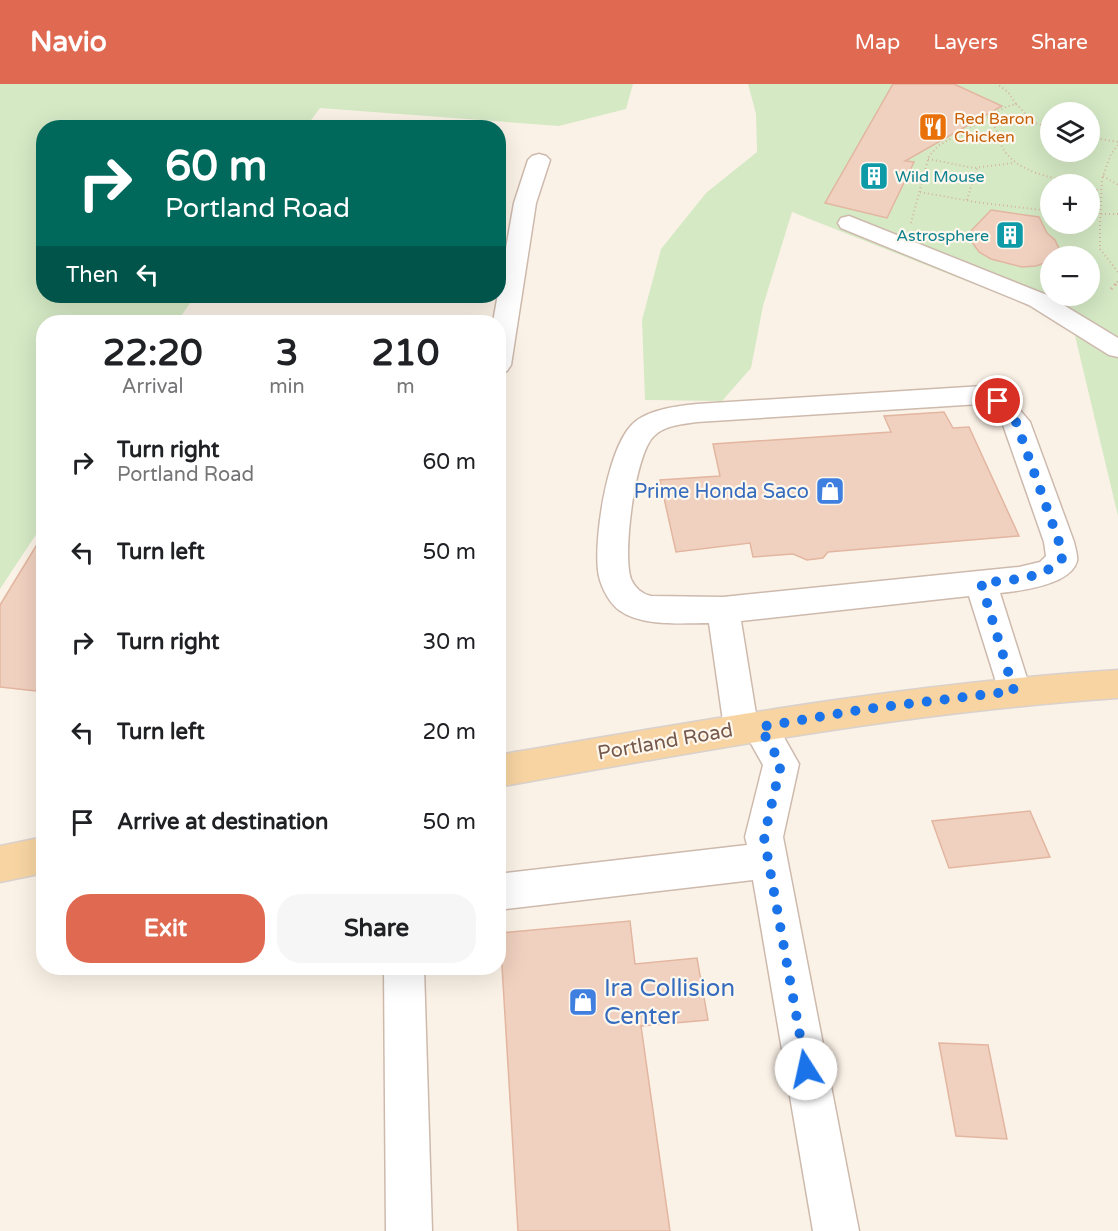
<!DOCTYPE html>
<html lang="en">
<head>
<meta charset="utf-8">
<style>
  body { margin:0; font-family:"Varela Round",sans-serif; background:#f6f6f6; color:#202124; height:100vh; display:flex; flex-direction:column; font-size:22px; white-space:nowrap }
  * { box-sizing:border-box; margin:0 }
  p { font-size:20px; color:#757577 }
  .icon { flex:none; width:33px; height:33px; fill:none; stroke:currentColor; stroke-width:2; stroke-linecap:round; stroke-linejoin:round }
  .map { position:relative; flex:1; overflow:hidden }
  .sheet { position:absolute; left:36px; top:231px; width:470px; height:660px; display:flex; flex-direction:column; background:#fff; border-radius:24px; box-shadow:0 6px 24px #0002 }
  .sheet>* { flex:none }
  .banner { position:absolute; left:36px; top:36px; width:470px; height:183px; border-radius:24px; box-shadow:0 6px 24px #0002; background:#00695c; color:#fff; overflow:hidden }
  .buttons { position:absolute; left:1040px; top:18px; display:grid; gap:12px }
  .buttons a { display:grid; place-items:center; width:60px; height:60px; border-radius:50%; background:#fff; box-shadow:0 6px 24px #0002; font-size:30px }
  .pin { position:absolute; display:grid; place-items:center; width:51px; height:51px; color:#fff; margin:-26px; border:3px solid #fff; border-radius:50%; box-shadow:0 2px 6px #0007 }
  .me { position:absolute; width:66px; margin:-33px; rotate:350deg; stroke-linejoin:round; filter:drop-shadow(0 0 4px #0008) }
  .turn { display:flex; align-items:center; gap:21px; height:126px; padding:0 30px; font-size:27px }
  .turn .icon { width:78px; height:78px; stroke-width:2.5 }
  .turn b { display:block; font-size:42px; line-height:51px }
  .then { display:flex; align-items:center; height:57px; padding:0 30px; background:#0003; gap:12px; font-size:22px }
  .eta { display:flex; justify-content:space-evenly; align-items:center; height:102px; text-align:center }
  .eta b { font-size:36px; font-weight:700; line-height:42px }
  .action { display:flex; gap:12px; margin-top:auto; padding:12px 30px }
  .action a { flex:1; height:69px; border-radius:24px; background:#e06a51; color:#fff; font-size:24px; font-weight:700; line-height:69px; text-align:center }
  .action a+a { background:#f6f6f6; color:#202124 }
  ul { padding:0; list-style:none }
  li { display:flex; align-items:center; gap:18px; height:90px; padding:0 30px }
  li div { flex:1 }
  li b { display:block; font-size:22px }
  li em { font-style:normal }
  header { display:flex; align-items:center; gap:36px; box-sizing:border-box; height:84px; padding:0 30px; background:#e06a51; color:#fff }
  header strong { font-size:28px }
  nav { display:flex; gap:33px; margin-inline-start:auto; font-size:21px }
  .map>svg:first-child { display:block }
  .green { fill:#d5e9c5; fill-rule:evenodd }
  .building { fill:#f0d0bf; stroke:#e2b6a0; stroke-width:1.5 }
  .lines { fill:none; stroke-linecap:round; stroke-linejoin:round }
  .minor-casing { stroke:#cdbaad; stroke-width:3 }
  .major-casing { stroke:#d8d1cd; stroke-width:3 }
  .path-far1 { stroke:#d5b4a2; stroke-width:2; stroke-dasharray:1 3; stroke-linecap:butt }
  .path { stroke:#d5b4a2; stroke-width:3; stroke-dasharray:1.5 4; stroke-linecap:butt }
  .minor { fill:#fff; fill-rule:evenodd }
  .major { fill:#f7d4a2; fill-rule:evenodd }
  .route { stroke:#1a73e8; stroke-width:10; stroke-dasharray:0 18 }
  .labels { text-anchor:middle; stroke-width:4.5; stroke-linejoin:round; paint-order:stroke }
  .far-food-label { font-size:16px; fill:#c56008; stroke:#fef7ed; text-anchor:start }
  .far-culture-label { font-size:16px; fill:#0d838f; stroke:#fef7ed; text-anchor:start }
  .shop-label { font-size:20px; fill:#366cbe; stroke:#fef7ed; text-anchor:end }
  .street-label { font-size:20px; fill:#74594c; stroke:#fef7ed }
  .near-shop-label { font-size:24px; fill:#366cbe; stroke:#fef7ed; text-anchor:start }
</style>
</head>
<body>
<header>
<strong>Navio</strong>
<nav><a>Map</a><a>Layers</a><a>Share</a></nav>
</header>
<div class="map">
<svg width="1118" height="1147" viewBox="0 0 1118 1147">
  <rect width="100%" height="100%" fill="#fbf2e7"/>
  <g class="green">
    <path d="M0 0H633L626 25 559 42 320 24 306 43 44 44V212H195L177 238H44L43 440 0 505Z"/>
    <path d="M748 0H1118V432L1072 239 792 128 763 222 751 284 722 317 645 316 642 236 661 165 706 109 757 68 756 30ZM1050 28H1089V68H1050ZM1050 100H1089V140H1050ZM1050 172H1089V212H1050Z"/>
  </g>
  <g class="building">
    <path d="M893 0H954L1002 22 905 77 914 78 887 134 825 119Z"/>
    <path d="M991 126 1039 133 1047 149 1055 156 1061 169 1056 172H1050V177L1036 182 1022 183 991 175 979 168 967 151Z"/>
    <path d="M944 328 953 344 969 343 1019 452 828 468 823 474 807 476 793 470 753 473 750 459 676 468 660 396 720 392 713 360 891 348 884 332Z"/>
    <path d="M44 449V593L36 607 0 603V521Z"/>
    <path d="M1030 727 1050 773 949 784 932 737Z"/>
    <path d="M630 837 635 880 697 874 708 936 641 942 670 1147H518L500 849Z"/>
    <path d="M939 959 988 961 1007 1055 956 1052Z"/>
  </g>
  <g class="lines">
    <g class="minor-casing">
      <g id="minor">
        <path d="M539 70 546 72 550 76 536 119 511 281 507 287 498 289V238H493L514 119 528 76 532 72Z"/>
        <path d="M849 132 1047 211 1118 254V273L1109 271 1029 221 841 144 838 139 841 134Z"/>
        <path d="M983 302 1007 311 1030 338 1074 458C1075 463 1078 472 1077 477 1071 501 1020 507 1000 509L1031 607 1026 617 1014 621 1002 617 969 512 741 537 756 630 760 628 772 632 799 680 783 753 859 1147H813L753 796 498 826V790L747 761 745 753 763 681 749 656 741 659 729 655 724 644 709 539C682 539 642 543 619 526 608 518 599 499 598 486 594 452 608 358 636 337 652 325 678 322 697 320ZM980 320 987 323 1003 341 1044 458 1046 472 1040 478 1019 483 723 513 651 512C642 510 635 504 631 495 622 471 635 369 654 352 665 341 683 340 697 338Z"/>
        <path d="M384 884H424L432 1147H386Z"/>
      </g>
    </g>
    <g class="major-casing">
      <g id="major">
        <path d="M1118 586V614C909 628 704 666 498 703V671C704 636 909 599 1118 586Z"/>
        <path d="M44 753V789L0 798V762Z"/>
      </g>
    </g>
    <g class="path-far1">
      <path d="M1016 20 1035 39 1050 44"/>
      <path d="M988 33C998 43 997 55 1004 66 1019 90 1056 94 1080 100"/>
      <path d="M957 51 979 52 1000 59"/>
      <path d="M1089 53 1118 58"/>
      <path d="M1118 61 1111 70 1102 95 1100 140V165L1118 188"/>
      <path d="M928 75 974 84 1013 79"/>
      <path d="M1103 92 1118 101"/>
      <path d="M1089 103 1100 107"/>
      <path d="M920 108 975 118 1050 127"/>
      <path d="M967 116 977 84"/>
      <path d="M1089 130H1118"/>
      <path d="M911 139 929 72 938 62 1006 23 1016 20 1008 8 997 0"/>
      <path d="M1114 201 1118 197"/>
    </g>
    <path class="path" d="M1111 205 1116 200"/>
    <use href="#minor" class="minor"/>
    <use href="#major" class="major"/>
  </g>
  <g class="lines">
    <path class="route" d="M806 985 764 753 781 680 760 643 866 625 1014 607 981 499C1009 496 1040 496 1062 476L1059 458 1016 338 998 317"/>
  </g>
  <defs>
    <g id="restaurant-square" transform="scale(1.5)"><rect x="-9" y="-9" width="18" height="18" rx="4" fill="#e8710a" stroke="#fef7ed"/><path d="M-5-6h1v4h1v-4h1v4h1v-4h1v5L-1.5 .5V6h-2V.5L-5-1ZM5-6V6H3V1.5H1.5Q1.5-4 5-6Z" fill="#fff"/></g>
    <g id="building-square" transform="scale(1.5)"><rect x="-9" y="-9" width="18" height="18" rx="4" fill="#0f9aa8" stroke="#fef7ed"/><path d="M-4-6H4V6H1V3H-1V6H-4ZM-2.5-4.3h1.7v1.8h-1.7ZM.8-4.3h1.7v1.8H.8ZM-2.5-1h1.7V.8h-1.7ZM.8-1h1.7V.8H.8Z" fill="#fff"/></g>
    <g id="shop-square" transform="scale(1.5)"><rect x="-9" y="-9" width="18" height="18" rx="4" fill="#3f7fe0" stroke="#fef7ed"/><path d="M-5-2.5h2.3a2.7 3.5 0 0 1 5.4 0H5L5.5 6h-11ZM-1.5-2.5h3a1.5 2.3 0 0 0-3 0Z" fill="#fff"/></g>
  </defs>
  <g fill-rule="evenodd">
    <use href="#restaurant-square" x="933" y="43"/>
    <use href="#building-square" x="874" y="92"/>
    <use href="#building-square" x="1010" y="151"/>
    <use href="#shop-square" x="830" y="407"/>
    <use href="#shop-square" x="583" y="918"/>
  </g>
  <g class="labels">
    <g class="far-food-label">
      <text x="954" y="40">Red Baron<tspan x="954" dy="18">Chicken</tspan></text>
    </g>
    <g class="far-culture-label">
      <text x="895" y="98">Wild Mouse</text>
      <text x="989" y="157" text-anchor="end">Astrosphere</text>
    </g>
    <g class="shop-label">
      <text x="809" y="414">Prime Honda Saco</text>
    </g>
    <g class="street-label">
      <text transform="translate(665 657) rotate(-10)" y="7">Portland Road</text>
    </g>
    <g class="near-shop-label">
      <text x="604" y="912">Ira Collision<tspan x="604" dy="28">Center</tspan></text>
    </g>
  </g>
</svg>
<div class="buttons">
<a><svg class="icon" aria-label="layers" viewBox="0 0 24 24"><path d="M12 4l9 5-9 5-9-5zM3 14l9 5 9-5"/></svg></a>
<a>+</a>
<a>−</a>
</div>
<div class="pin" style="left:998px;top:317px;background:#d93025"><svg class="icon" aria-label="arrive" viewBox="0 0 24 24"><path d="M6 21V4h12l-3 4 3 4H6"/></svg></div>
<svg class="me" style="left:806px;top:985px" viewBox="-20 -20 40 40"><circle r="19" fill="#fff"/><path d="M0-13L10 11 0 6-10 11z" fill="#1a73e8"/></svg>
<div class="banner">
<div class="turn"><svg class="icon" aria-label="right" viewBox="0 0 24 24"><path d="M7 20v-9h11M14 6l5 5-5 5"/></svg><div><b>60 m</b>Portland Road</div></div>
<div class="then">Then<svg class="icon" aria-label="left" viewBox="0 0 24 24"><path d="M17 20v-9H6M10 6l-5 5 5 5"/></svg></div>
</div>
<section class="sheet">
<div class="eta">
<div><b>22:20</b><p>Arrival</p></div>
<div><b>3</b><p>min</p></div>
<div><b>210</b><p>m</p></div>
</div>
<ul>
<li><svg class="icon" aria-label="right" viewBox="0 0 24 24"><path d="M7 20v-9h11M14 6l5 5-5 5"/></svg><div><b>Turn right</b><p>Portland Road</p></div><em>60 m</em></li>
<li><svg class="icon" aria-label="left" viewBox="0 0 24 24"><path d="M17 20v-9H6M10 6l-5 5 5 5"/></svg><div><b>Turn left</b></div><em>50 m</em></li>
<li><svg class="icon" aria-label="right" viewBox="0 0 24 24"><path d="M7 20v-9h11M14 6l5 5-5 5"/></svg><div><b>Turn right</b></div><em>30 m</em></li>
<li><svg class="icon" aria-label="left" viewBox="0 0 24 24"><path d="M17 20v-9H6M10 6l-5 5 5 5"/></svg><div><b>Turn left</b></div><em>20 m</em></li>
<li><svg class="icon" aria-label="arrive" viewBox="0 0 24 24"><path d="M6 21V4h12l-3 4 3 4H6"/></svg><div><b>Arrive at destination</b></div><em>50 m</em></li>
</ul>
<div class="action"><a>Exit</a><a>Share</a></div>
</section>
</div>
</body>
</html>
